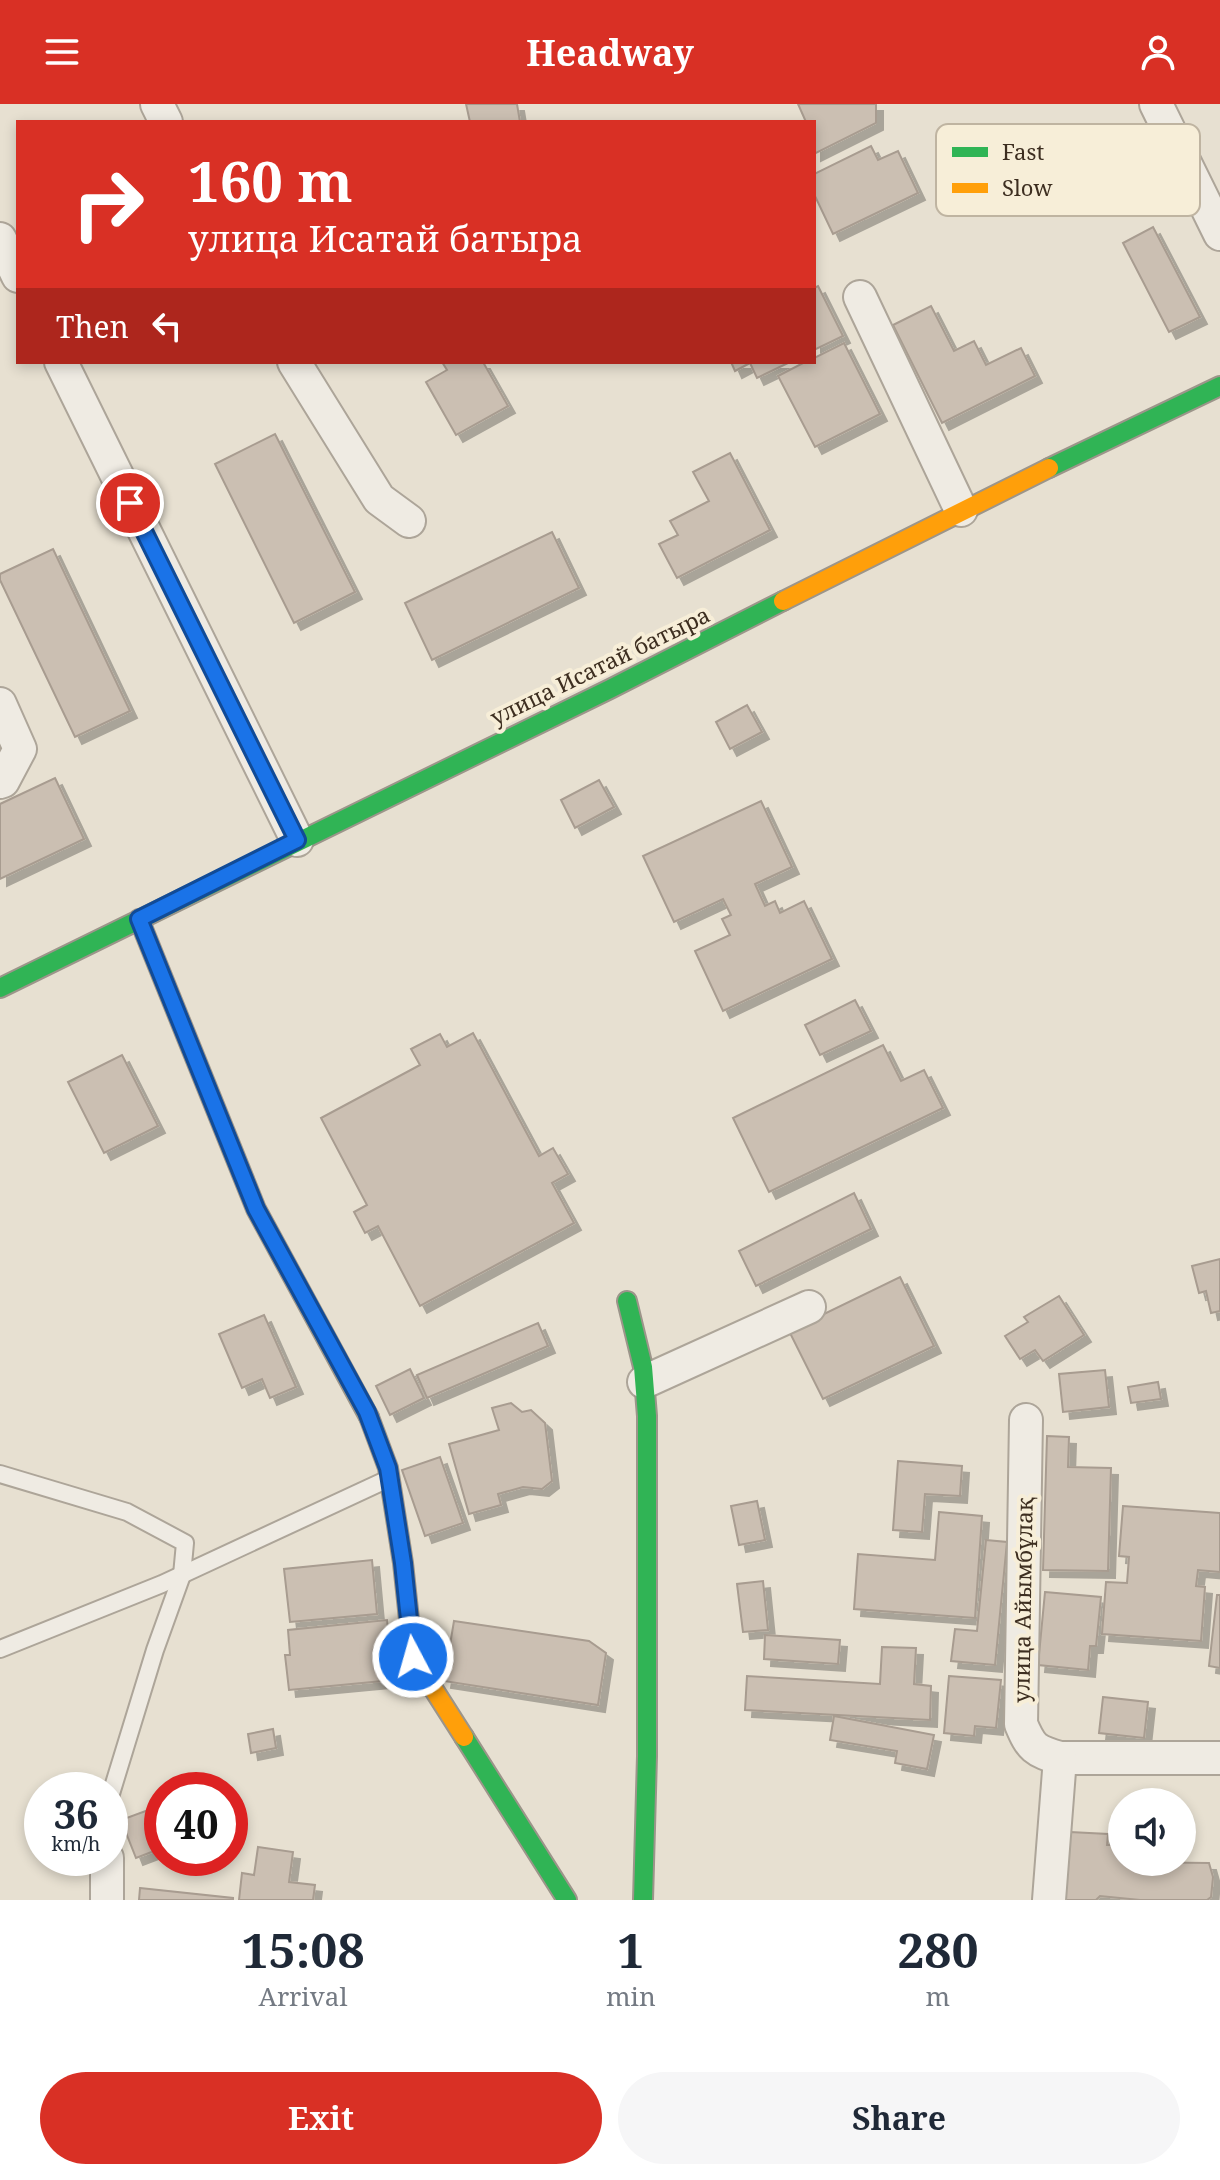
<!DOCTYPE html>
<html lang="en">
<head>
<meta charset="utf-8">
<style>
  body { margin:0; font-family:"Noto Serif",serif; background:#f6f6f7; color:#1f2937; height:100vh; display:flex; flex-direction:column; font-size:30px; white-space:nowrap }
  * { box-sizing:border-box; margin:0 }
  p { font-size:26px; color:#747a83 }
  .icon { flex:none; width:44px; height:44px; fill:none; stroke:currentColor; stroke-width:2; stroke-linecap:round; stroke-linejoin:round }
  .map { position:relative; height:1796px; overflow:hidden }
  .panel { display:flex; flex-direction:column; background:#fff; flex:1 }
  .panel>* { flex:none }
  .top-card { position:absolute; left:16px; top:16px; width:800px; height:244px; border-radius:0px; box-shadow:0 4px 12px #0003; background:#d93025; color:#fff; overflow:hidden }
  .tools { position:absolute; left:1108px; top:1684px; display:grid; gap:16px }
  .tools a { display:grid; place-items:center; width:88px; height:88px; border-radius:50%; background:#fff; box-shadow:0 4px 12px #0003; font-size:40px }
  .speed { position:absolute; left:24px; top:1668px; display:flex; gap:16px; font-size:40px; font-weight:700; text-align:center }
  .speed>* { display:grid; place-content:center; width:104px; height:104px; border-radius:50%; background:#fff; box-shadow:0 4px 12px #0003; line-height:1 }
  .speed small { font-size:20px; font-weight:400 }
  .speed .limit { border:12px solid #d22; background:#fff; color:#111 }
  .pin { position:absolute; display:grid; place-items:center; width:68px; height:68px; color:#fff; margin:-34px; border:4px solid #fff; border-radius:50%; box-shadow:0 2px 8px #0007 }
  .me { position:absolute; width:88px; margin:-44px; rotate:354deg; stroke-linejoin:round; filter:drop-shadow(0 0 6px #0008) }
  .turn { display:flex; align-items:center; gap:28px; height:168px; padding:0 40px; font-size:36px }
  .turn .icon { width:104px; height:104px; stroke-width:2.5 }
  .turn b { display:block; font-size:56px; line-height:68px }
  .then { display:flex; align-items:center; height:76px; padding:0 40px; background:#0003; gap:16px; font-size:30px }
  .eta { display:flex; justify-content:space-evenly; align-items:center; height:136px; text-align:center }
  .eta b { font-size:48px; font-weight:700; line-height:56px }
  .action { display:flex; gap:16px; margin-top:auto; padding:16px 40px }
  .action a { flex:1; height:92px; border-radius:48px; background:#d93025; color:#fff; font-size:32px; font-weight:700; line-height:92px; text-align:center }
  .action a+a { background:#f6f6f7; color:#1f2937 }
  header { display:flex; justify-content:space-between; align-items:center; height:104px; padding:0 40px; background:#d93025; color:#fff; font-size:36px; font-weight:700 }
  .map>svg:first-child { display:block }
  .building { fill:#cbbfb2; stroke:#a89c90; stroke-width:2; filter:url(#shadow) }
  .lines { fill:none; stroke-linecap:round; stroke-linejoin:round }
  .lane-casing { stroke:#ada599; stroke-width:20 }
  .street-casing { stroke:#ada599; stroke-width:36 }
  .fast-casing { stroke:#9c958a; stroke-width:22 }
  .slow-casing { stroke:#9c958a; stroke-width:22 }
  .lane { stroke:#efebe3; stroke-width:16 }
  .street { stroke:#efebe3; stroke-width:32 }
  .fast { stroke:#30b455; stroke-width:18 }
  .slow { stroke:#ff9f0a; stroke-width:18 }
  .route-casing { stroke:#114b97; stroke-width:20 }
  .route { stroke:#1a73e8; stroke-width:14 }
  .labels { text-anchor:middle; stroke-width:8; stroke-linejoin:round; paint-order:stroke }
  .street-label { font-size:22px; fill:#3d2e20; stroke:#f7eed8 }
  .key { fill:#f7eed8; stroke:#bfb4a1; stroke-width:2 }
  .key-label { font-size:22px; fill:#3d2e20 }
</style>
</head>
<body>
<header><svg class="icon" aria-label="menu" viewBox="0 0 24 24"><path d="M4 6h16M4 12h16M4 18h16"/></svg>Headway<svg class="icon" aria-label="person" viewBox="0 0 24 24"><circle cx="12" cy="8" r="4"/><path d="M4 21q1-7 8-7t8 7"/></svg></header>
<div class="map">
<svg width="1220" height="1796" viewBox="0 0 1220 1796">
  <defs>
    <filter id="shadow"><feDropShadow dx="7" dy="7" stdDeviation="0" flood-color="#0004"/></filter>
  </defs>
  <rect width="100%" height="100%" fill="#e7e0d1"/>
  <g class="building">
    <path d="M466 0H517L520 18H470Z"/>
    <path d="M798 0H876V19L814 50V18H806Z"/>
    <path d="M871 42 878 56 898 47 918 89 833 130 814 90V70Z"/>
    <path d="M1153 123 1200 213 1169 228 1123 139Z"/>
    <path d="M818 182 843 232 814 246V184Z"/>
    <path d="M931 202 954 247 974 237 986 261 1021 244 1035 272 942 319 893 221Z"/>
    <path d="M844 239 880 310 815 343 778 272 805 258H814V254Z"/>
    <path d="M442 258H483L508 302 456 331 426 278 447 266Z"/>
    <path d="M731 258H790L757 274 750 259 735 267Z"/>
    <path d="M275 330 355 488 294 519 215 360Z"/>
    <path d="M730 349 770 426 677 474 659 440 678 431 670 417 709 397 693 368Z"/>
    <path d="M552 428 579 484 432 556 405 499Z"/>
    <path d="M53 445 130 607 75 633 0 476V470Z"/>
    <path d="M747 601 762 628 730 645 716 618Z"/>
    <path d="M55 674 84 735 0 775V700Z"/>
    <path d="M599 676 614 703 575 724 561 696Z"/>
    <path d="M761 697 792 763 755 780 765 802 775 797 780 809 804 797 832 855 723 907 695 847 730 831 722 815 731 811 723 795 674 818 643 752Z"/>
    <path d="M855 896 871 927 820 951 805 921Z"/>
    <path d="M473 929 539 1052 553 1044 568 1070 552 1079 574 1119 420 1202 378 1122 365 1129 354 1108 367 1101 321 1014 420 961 411 945 440 930 447 943Z"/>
    <path d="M883 941 901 977 924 966 943 1004 769 1088 733 1014Z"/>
    <path d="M122 951 158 1022 104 1049 68 978Z"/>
    <path d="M854 1089 871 1125 756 1182 739 1147Z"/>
    <path d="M1220 1155V1207L1211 1209 1206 1187 1199 1189 1192 1162Z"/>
    <path d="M900 1173 934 1242 823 1295 789 1227Z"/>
    <path d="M1059 1192 1084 1231 1043 1257 1035 1246 1020 1255 1005 1232 1028 1218 1024 1213Z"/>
    <path d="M264 1211 296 1283 270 1294 262 1275 242 1284 219 1230Z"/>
    <path d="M538 1219 548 1242 427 1294 417 1271Z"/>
    <path d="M410 1265 424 1294 390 1311 376 1282Z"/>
    <path d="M1105 1266 1109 1303 1063 1308 1059 1270Z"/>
    <path d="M1158 1278 1161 1295 1131 1299 1128 1283Z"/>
    <path d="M511 1299 522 1308 531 1306 545 1319 552 1377 542 1385 523 1383 498 1390 501 1401 469 1410 449 1340 499 1326 492 1304Z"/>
    <path d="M1047 1332 1069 1333 1068 1363 1111 1364 1108 1467 1043 1466Z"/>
    <path d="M440 1353 463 1419 425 1432 402 1366Z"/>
    <path d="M898 1357 962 1362 960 1392 925 1390 922 1428 893 1426Z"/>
    <path d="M757 1397 765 1436 739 1441 731 1402Z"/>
    <path d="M1123 1402 1220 1409V1468L1198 1466 1196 1482 1205 1483 1201 1537 1102 1530 1106 1478 1127 1479 1129 1453 1119 1452Z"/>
    <path d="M939 1408 982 1412 975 1514 854 1505 858 1450 935 1456Z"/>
    <path d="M986 1436 1007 1438 995 1561 951 1557 955 1525 977 1527Z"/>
    <path d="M372 1456 377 1510 290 1518 284 1465Z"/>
    <path d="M763 1477 768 1526 743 1528 737 1480Z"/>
    <path d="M1045 1488 1101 1493 1096 1542H1090L1088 1566 1038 1561Z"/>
    <path d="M1217 1491H1220V1564L1209 1562Z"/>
    <path d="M387 1516 393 1576 289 1586 285 1551H290L288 1526Z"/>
    <path d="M454 1517 589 1537 606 1549 598 1601 444 1577Z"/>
    <path d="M765 1531 840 1536 838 1560 764 1555Z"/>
    <path d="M882 1543 916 1544 914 1580 931 1582 930 1616 745 1606 747 1572 880 1580Z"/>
    <path d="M949 1572 1001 1576 996 1624 975 1622 974 1632 944 1629Z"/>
    <path d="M1103 1593 1148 1598 1144 1634 1099 1629Z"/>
    <path d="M834 1612 934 1631 927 1665 895 1659 897 1647 830 1636Z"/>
    <path d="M273 1625 276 1644 251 1649 248 1630Z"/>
    <path d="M162 1701V1744L136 1754 121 1716Z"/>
    <path d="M1070 1728 1108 1730 1107 1741H1122V1758L1209 1759 1213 1773 1211 1793 1207 1796H1140L1100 1792 1096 1796H1065Z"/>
    <path d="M258 1743 293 1748 289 1778 315 1781 313 1796H239L242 1769 254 1771Z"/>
    <path d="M140 1784 233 1794V1796H139Z"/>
  </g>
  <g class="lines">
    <g class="lane-casing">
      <g id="lane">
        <path d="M0 1370 127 1408 185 1439 182 1471 155 1546 110 1693"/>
        <path d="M0 1545 162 1480 388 1375"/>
      </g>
    </g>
    <g class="street-casing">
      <g id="street">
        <path d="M157 0 166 18"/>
        <path d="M1156 0 1220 130"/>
        <path d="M0 135 18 172"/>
        <path d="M860 193 961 406"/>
        <path d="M61 258 297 736"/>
        <path d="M294 258 379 395 409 417"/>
        <path d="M0 600 20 645 3 677 0 678"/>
        <path d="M644 1278 809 1203"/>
        <path d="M1026 1316 1021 1620C1031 1644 1035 1647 1060 1654H1220"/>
        <path d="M107 1754V1796"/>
        <path d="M1049 1796 1060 1654"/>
      </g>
    </g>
    <g class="fast-casing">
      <g id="fast">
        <path d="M1049 364 1220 282"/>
        <path d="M139 815 256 1105 369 1313"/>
        <path d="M0 884 610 585 783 497"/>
        <path d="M627 1197 643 1263 647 1312V1652L643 1796"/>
        <path d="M464 1633 567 1796"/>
      </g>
    </g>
    <g class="slow-casing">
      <g id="slow">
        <path d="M783 497 1049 364"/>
        <path d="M369 1313 388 1364 403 1459 413 1553 464 1633"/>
      </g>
    </g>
    <use href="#lane" class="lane"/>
    <use href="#street" class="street"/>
    <use href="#fast" class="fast"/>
    <use href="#slow" class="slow"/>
  </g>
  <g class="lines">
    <g class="route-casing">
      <path id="route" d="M130 399 297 736 139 815 256 1105 367 1308 388 1364 403 1459 413 1553"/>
    </g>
    <use href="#route" class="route"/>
  </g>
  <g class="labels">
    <g class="street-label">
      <text transform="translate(600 562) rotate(-26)" y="8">улица Исатай батыра</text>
      <text transform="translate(1023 1496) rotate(-89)" y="8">улица Айымбұлақ</text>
    </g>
  </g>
  <rect x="936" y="20" width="264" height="92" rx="12" class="key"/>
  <rect x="952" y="43" width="36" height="10" fill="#30b455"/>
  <rect x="952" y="79" width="36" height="10" fill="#ff9f0a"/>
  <g class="key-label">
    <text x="1002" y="56">Fast</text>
    <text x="1002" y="92">Slow</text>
  </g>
</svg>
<div class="tools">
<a><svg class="icon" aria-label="sound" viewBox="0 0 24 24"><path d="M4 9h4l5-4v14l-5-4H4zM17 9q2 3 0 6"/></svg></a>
</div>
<div class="speed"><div>36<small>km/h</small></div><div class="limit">40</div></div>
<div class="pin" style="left:130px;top:399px;background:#d93025"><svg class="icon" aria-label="arrive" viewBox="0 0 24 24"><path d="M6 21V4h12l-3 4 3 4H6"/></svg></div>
<svg class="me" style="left:413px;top:1553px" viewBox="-20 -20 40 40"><circle r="17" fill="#1a73e8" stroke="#fff" stroke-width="3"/><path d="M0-11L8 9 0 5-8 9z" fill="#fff"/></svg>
<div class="top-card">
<div class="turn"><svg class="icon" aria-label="right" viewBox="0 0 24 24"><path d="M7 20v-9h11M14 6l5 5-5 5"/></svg><div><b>160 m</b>улица Исатай батыра</div></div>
<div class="then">Then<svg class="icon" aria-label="left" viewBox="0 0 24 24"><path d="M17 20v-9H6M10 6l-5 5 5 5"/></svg></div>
</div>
</div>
<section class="panel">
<div class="eta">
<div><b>15:08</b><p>Arrival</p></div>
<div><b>1</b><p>min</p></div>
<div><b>280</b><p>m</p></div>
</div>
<div class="action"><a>Exit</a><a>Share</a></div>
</section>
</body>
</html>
